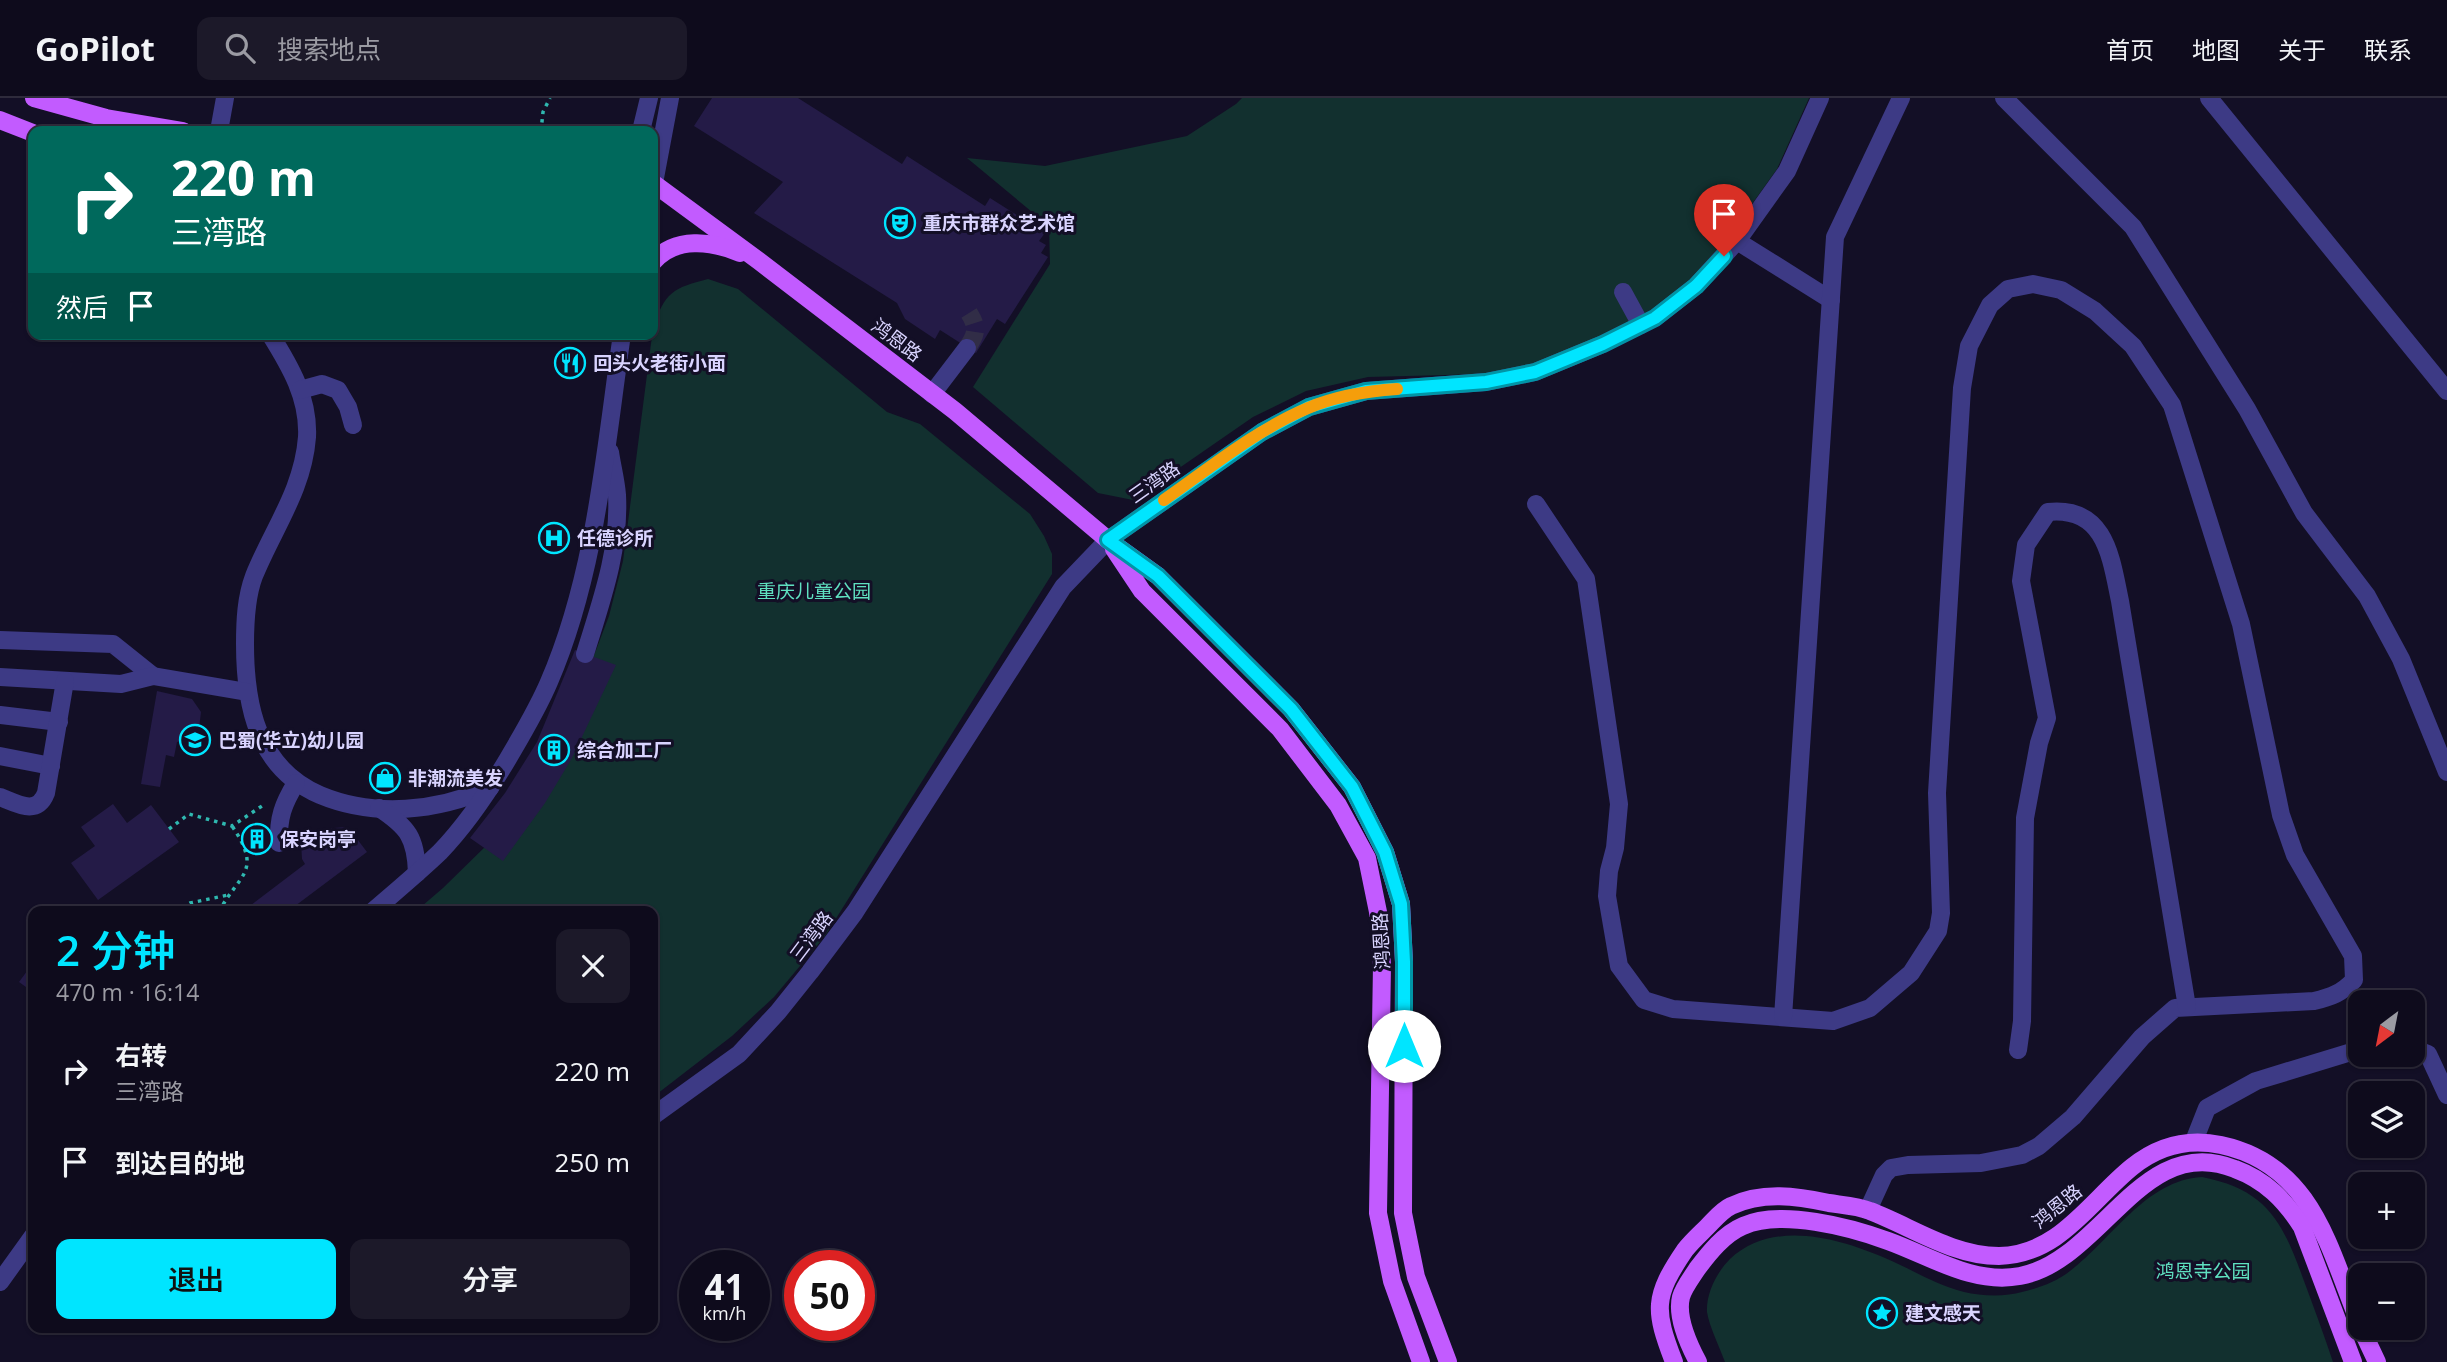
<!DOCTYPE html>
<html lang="zh">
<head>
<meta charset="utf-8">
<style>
  body { margin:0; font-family:"Open Sans","Noto Sans SC",sans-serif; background:#1c1929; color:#f1f3f6; height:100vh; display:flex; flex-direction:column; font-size:26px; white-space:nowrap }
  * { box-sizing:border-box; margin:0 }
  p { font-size:23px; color:#9b9ba3 }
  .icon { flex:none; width:38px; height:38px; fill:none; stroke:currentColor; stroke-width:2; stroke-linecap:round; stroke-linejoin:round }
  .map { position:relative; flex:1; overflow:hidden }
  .sheet { position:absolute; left:28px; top:808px; width:630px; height:427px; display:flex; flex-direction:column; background:#0e0b1c; border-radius:14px; box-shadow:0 2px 5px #0004,0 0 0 2px #2e2b3b }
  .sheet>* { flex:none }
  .guide { position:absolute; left:28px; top:28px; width:630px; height:214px; border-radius:14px; box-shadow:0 2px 5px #0004,0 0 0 2px #2e2b3b; background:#00695c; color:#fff; overflow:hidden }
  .needle { width:46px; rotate:212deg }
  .tools { position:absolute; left:2348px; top:892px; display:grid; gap:14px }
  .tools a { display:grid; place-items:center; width:77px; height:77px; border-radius:14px; background:#0e0b1c; box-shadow:0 2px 5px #0004,0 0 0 2px #2e2b3b; font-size:35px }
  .speed { position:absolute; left:679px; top:1152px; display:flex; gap:14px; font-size:35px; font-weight:700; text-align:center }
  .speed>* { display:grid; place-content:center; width:91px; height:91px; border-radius:50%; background:#0e0b1c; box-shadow:0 2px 5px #0004,0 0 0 2px #2e2b3b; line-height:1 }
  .speed small { font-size:18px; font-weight:400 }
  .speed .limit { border:10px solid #d22; background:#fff; color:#111 }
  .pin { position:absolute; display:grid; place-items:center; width:60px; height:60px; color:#fff; margin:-72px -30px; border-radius:50% 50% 50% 0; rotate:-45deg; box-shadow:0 0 7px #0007 }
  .pin .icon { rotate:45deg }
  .me { position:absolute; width:77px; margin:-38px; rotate:0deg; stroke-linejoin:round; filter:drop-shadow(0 0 5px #0008) }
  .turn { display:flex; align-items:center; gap:24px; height:147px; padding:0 28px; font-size:32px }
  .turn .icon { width:91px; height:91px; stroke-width:2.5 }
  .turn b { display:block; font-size:49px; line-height:60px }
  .then { display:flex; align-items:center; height:66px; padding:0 28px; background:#0003; gap:14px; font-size:26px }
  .round { display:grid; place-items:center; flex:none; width:74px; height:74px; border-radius:14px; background:#1c1929 }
  .head { display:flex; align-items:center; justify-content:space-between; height:119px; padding:0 28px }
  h1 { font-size:42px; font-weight:600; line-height:52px; color:#00e5ff }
  .primary-button { display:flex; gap:14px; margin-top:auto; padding:14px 28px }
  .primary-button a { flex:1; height:80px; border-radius:14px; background:#00e5ff; color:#111; font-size:28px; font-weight:600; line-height:80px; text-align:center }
  .primary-button a+a { background:#1c1929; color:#f1f3f6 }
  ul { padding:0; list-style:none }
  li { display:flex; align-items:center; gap:21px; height:91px; padding:0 28px }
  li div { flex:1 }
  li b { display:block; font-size:26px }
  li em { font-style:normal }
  header { display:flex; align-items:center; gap:42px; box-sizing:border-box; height:98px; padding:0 35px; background:#0e0b1c; border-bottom:2px solid #2e2b3b }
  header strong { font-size:33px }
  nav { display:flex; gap:38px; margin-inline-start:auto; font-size:24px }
  .search { width:490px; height:63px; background:#1c1929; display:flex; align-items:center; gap:18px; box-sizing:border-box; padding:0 24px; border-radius:14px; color:#9b9ba3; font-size:26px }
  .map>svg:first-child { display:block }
  .green { fill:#12302f }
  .building { fill:#241b47 }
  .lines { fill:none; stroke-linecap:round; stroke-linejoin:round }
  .minor-tunnel { stroke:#312d47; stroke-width:18; stroke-dasharray:18 9; stroke-linecap:butt }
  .path { stroke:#2fb8b0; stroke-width:3.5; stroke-dasharray:3.5 5; stroke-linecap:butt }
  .minor { stroke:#3d3a85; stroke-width:18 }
  .major { stroke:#c25bff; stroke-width:18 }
  .route-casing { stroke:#0095a6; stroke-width:18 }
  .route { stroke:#00e5ff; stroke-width:12 }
  .slow { stroke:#f59e0b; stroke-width:12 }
  .labels { text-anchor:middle; stroke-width:6; stroke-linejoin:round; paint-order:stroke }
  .poi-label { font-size:19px; font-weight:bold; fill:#d9d4ff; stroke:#130f26; text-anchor:start }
  .street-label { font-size:19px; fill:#d9d4ff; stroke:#130f26 }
  .park-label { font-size:19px; fill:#5fe0c0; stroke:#130f26 }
</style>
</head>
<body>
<header>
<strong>GoPilot</strong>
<div class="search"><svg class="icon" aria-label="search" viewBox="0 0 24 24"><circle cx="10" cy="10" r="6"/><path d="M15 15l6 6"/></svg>搜索地点</div>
<nav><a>首页</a><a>地图</a><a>关于</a><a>联系</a></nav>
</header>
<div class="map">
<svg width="2447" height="1264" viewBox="0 0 2447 1264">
  <rect width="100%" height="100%" fill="#130f26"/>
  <g class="green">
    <path d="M1242 0H1809L1777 71 1729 138 1691 182 1652 212 1601 240 1534 267 1485 276 1368 279 1306 293 1253 319 1133 402 1098 395 973 289 1050 166 1049 128 967 60 1045 68 1187 38 1236 6Z"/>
    <path d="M708 181 738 191 887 314 920 326 1030 416 1044 438 1052 456V476L825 838 774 899 732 938 653 999V814H415L443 790 489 745 585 581 609 518 623 463 653 230C665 194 673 190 708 181Z"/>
    <path d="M2202 1079C2268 1092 2283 1125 2304 1183 2314 1210 2324 1237 2333 1264H1725C1720 1250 1709 1228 1707 1214 1706 1195 1717 1174 1730 1161 1773 1121 1838 1140 1885 1160 1911 1171 1936 1187 1964 1194 1981 1198 2005 1199 2022 1194 2039 1190 2056 1184 2070 1173 2112 1141 2146 1082 2202 1079Z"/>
  </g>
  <g class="building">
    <path d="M712 0H798L902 66 907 58 985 108 990 100 1045 135 1039 143 1046 147 1041 155 1048 159 1005 226 997 221 976 255 940 232 935 241 905 221 897 205 754 115 783 84 694 28Z"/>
    <path d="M575 552 616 567 572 660 545 705 503 763 470 740 505 695 537 644Z"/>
    <path d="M157 593 192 601 201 614 199 631 196 638 190 642 177 644 174 659 166 657 160 689 141 686Z"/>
    <path d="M113 706 127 725 151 707 179 744 98 802 71 765 95 748 81 729Z"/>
    <path d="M256 728 262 737 265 750 255 751 249 733Z"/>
    <path d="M348 729 367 754 287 814H242L305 766 302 761 301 744 293 745 287 741 290 733Z"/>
    <path d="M33 865V894L19 884Z"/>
  </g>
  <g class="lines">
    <path class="minor-tunnel" d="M967 250C977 236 978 229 969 215"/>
    <g class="path">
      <path d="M541 33 543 14 550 0"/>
      <path d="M169 731 189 716 232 728 265 706"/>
      <path d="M175 814 190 805 228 797"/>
      <path d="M219 814C238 776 264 775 232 728"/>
    </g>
    <g class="minor">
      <path d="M2004 0 2133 129 2247 311 2304 415 2367 498 2401 561 2447 674"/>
      <path d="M2209 0 2447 293"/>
      <path d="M219 33 225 0"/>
      <path d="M641 33 649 0"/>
      <path d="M654 85 670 0"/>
      <path d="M1737 143 1831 202"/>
      <path d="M1623 194 1641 227"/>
      <path d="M270 236C290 268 309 300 307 339 303 392 273 431 254 478 246 499 245 523 245 546 245 607 257 670 320 697 375 720 437 713 490 690"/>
      <path d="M300 292 322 286 338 292 348 309 353 327"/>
      <path d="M932 296 967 250"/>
      <path d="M1536 406 1586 481 1619 706 1615 750 1609 773 1607 798 1619 868 1644 902 1673 911 1833 923 1870 910 1911 875 1938 833 1941 815 1937 695 1962 290 1969 248 1990 207 2008 191 2033 186 2061 192 2095 213 2133 248 2172 307 2241 526 2281 717 2295 757 2353 858 2354 882C2342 895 2331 899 2314 903L2175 910 2142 939 2073 1019 2039 1048 2022 1057 1981 1065 1908 1067 1891 1070 1884 1077 1868 1112"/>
      <path d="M0 542 113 546 153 578"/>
      <path d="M585 556C601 504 620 452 617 397 616 383 612 368 610 354"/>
      <path d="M0 579 121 586 153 578 247 594"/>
      <path d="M0 617 59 624"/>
      <path d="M0 658 51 668"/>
      <path d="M0 699C18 706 37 718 46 695L65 583"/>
      <path d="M379 710C408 729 416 740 417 775"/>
      <path d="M279 745C278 720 283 706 296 685"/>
      <path d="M372 814C395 794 418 775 440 754 467 726 489 693 509 659 523 635 538 610 549 584 596 475 605 353 622 236"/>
      <path d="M1783 919 1835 139 1901 0"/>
      <path d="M2413 950 2428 956 2447 997"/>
      <path d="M2018 952 2022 923 2025 720 2039 645 2047 620 2021 483 2026 447 2048 414C2106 408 2111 460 2120 503L2187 909"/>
      <path d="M653 1018 739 956 778 914 810 874 855 814 1063 489 1108 442 1262 334 1309 309 1366 293 1486 284 1535 274 1603 246 1655 220 1696 188 1737 143 1787 73 1820 0"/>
      <path d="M2194 1043 2207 1010 2256 983 2361 951"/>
      <path d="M0 1184 33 1138"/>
    </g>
    <g class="major">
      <path d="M34 0 106 20 183 33"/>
      <path d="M0 22 33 35"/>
      <path d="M653 85 759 163 955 313 1108 442 1158 478 1291 611 1352 689 1385 754 1401 806 1404 864 1403 1115 1416 1179 1448 1264"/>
      <path d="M653 164C675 138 712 143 740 155"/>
      <path d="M1114 451 1142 493 1280 631 1338 707 1367 760 1378 814 1382 867 1378 1115 1392 1183 1421 1264"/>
      <path d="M2361 1230 2377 1264"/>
      <path d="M1674 1264C1654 1212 1653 1199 1685 1152 1692 1143 1700 1136 1707 1129 1714 1122 1722 1112 1731 1108 1762 1093 1797 1098 1829 1105 1842 1107 1858 1108 1870 1113 1912 1129 1953 1158 1999 1158 2059 1157 2090 1103 2132 1069 2158 1048 2188 1040 2221 1047 2314 1067 2329 1152 2361 1229"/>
      <path d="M1698 1264C1689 1247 1676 1219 1681 1199 1684 1189 1692 1179 1697 1171 1709 1155 1724 1136 1743 1128 1781 1111 1850 1129 1888 1143 1930 1158 1973 1187 2020 1178 2102 1163 2142 1033 2235 1071 2265 1082 2285 1102 2302 1129L2353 1264"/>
    </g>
  </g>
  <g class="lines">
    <g class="route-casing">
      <path id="route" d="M1404 948V864L1401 806 1385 754 1352 689 1291 611 1158 478 1108 442 1262 334 1309 309 1366 293 1486 284 1535 274 1603 246 1655 220 1696 188 1724 158"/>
    </g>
    <use href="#route" class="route"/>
    <path class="slow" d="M1164 402C1210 370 1256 332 1308 310 1336 298 1367 293 1397 291"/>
  </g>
  <defs>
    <g id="theatre-ring" transform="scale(1.575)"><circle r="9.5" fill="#130f26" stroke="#00e5ff" stroke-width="1.5"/><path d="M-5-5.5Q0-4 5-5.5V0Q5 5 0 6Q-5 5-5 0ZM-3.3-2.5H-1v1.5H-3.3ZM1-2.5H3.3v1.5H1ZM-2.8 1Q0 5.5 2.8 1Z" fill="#00e5ff"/></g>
    <g id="restaurant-ring" transform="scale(1.575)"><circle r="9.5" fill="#130f26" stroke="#00e5ff" stroke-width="1.5"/><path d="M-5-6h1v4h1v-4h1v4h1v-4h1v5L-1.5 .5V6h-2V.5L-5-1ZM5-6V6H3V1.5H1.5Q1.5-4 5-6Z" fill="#00e5ff"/></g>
    <g id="hospital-ring" transform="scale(1.575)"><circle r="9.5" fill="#130f26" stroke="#00e5ff" stroke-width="1.5"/><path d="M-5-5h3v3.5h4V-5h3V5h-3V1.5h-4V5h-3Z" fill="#00e5ff"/></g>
    <g id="school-ring" transform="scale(1.575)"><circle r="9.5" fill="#130f26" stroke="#00e5ff" stroke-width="1.5"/><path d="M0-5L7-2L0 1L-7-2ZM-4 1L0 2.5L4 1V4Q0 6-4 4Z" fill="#00e5ff"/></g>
    <g id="building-ring" transform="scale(1.575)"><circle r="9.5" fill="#130f26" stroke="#00e5ff" stroke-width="1.5"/><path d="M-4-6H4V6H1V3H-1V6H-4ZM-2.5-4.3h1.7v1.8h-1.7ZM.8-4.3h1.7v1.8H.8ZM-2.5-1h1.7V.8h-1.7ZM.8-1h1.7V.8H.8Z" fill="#00e5ff"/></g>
    <g id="shop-ring" transform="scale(1.575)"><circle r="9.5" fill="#130f26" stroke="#00e5ff" stroke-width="1.5"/><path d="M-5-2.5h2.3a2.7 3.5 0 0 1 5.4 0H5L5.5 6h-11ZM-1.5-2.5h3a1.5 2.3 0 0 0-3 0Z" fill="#00e5ff"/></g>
    <g id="sight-ring" transform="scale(1.575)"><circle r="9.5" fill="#130f26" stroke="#00e5ff" stroke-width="1.5"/><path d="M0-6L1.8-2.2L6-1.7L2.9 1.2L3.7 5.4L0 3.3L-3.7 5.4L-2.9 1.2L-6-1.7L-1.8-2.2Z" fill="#00e5ff"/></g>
  </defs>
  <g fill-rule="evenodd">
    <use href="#theatre-ring" x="900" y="125"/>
    <use href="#restaurant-ring" x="570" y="265"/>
    <use href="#hospital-ring" x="554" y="440"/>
    <use href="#school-ring" x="195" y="642"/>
    <use href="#building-ring" x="554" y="652"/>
    <use href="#shop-ring" x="385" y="680"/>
    <use href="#building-ring" x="257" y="741"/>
    <use href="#sight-ring" x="1882" y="1215"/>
  </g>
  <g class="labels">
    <g class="poi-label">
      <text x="923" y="132">重庆市群众艺术馆</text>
      <text x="593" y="272">回头火老街小面</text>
      <text x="577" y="447">任德诊所</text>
      <text x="218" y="649">巴蜀(华立)幼儿园</text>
      <text x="577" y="659">综合加工厂</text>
      <text x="408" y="687">非潮流美发</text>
      <text x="280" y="748">保安岗亭</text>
      <text x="1905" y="1222">建文感天</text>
    </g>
    <g class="street-label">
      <text transform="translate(897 242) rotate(37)" y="7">鸿恩路</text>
      <text transform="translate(1154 384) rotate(-35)" y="7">三湾路</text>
      <text transform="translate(811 838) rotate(-53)" y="7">三湾路</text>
      <text transform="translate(1381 843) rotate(-93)" y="7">鸿恩路</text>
      <text transform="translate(2057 1108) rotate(-39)" y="7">鸿恩路</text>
    </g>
    <g class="park-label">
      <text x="814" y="500">重庆儿童公园</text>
      <text x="2203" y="1180">鸿恩寺公园</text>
    </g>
  </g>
</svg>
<div class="tools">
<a><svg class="needle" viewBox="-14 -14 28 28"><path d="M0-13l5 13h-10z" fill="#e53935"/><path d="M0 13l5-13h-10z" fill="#9b9ba3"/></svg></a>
<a><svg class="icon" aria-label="layers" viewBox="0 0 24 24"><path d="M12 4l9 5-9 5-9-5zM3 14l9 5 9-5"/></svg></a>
<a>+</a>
<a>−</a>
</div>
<div class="speed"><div>41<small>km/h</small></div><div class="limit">50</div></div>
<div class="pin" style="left:1724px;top:158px;background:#d93025"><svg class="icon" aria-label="arrive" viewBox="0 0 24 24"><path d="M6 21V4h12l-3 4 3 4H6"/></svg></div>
<svg class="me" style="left:1404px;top:948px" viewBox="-20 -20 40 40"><circle r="19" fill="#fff"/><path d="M0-13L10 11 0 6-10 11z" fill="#00e5ff"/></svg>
<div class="guide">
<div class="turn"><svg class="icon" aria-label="right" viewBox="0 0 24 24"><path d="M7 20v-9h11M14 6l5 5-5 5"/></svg><div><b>220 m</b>三湾路</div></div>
<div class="then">然后<svg class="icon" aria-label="arrive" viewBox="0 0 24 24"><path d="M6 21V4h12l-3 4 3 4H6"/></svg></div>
</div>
<section class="sheet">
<div class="head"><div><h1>2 分钟</h1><p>470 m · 16:14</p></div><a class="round"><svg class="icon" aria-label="close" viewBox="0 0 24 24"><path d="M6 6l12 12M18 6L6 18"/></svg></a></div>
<ul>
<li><svg class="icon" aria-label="right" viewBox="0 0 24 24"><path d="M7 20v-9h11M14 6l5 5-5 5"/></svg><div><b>右转</b><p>三湾路</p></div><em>220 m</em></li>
<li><svg class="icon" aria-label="arrive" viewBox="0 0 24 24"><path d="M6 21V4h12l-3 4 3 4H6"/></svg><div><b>到达目的地</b></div><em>250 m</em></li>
</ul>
<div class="primary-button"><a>退出</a><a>分享</a></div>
</section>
</div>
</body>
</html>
